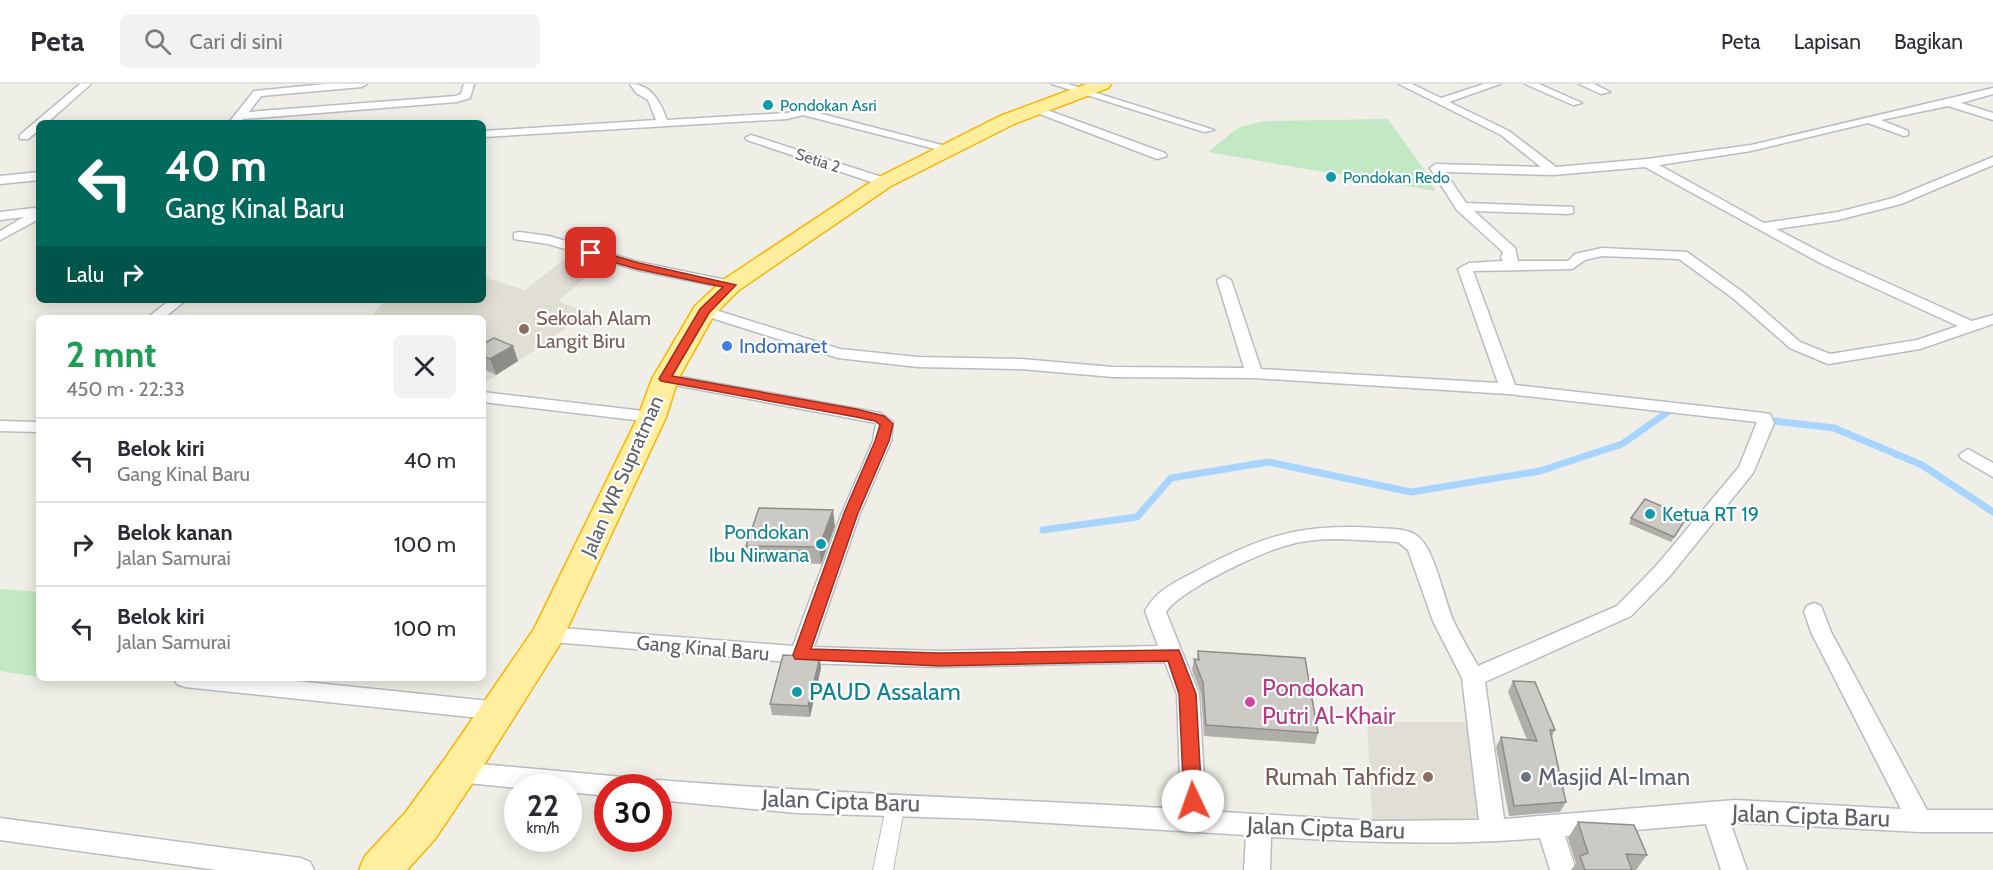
<!DOCTYPE html>
<html lang="id">
<head>
<meta charset="utf-8">
<style>
  body { margin:0; font-family:Cabin,sans-serif; background:#f2f2f3; color:#2b2b33; height:100vh; display:flex; flex-direction:column; font-size:22px; white-space:nowrap }
  * { box-sizing:border-box; margin:0 }
  p { font-size:20px; color:#7c7c81 }
  .icon { flex:none; width:33px; height:33px; fill:none; stroke:currentColor; stroke-width:2; stroke-linecap:round; stroke-linejoin:round }
  .map { position:relative; flex:1; overflow:hidden }
  .details { position:absolute; left:36px; top:231px; width:450px; height:366px; display:flex; flex-direction:column; background:#fff; border-radius:9px; box-shadow:0 3px 15px #0003 }
  .details>* { flex:none }
  .hud { position:absolute; left:36px; top:36px; width:450px; height:183px; border-radius:9px; box-shadow:0 3px 15px #0003; background:#00695c; color:#fff; overflow:hidden }
  .speed { position:absolute; left:504px; top:690px; display:flex; gap:12px; font-size:30px; font-weight:700; text-align:center }
  .speed>* { display:grid; place-content:center; width:78px; height:78px; border-radius:50%; background:#fff; box-shadow:0 3px 15px #0003; line-height:1 }
  .speed small { font-size:15px; font-weight:400 }
  .speed .limit { border:9px solid #d22; background:#fff; color:#111 }
  .pin { position:absolute; display:grid; place-items:center; width:51px; height:51px; color:#fff; margin:-26px; border-radius:12px; box-shadow:0 3px 9px #0006 }
  .me { position:absolute; width:66px; margin:-33px; rotate:357deg; stroke-linejoin:round; filter:drop-shadow(0 0 4px #0008) }
  .turn { display:flex; align-items:center; gap:21px; height:126px; padding:0 30px; font-size:27px }
  .turn .icon { width:78px; height:78px; stroke-width:2.5 }
  .turn b { display:block; font-size:42px; line-height:51px }
  .then { display:flex; align-items:center; height:57px; padding:0 30px; background:#0003; gap:12px; font-size:22px }
  .round { display:grid; place-items:center; flex:none; width:63px; height:63px; border-radius:9px; background:#f2f2f3 }
  .head { display:flex; align-items:center; justify-content:space-between; height:102px; padding:0 30px }
  h1 { font-size:36px; font-weight:700; line-height:45px; color:#1e9e55 }
  ul { padding:0; list-style:none }
  li { display:flex; align-items:center; gap:18px; height:84px; padding:0 30px; border-top:2px solid #e1e1e2 }
  li div { flex:1 }
  li b { display:block; font-size:22px }
  li em { font-style:normal }
  header { display:flex; align-items:center; gap:36px; box-sizing:border-box; height:84px; padding:0 30px; background:#fff; border-bottom:2px solid #e1e1e2 }
  header strong { font-size:28px }
  nav { display:flex; gap:33px; margin-inline-start:auto; font-size:21px }
  .search { width:420px; height:54px; background:#f2f2f3; display:flex; align-items:center; gap:15px; box-sizing:border-box; padding:0 21px; border-radius:9px; color:#7c7c81; font-size:22px }
  .map>svg:first-child { display:block }
  .education { fill:#e0ded5 }
  .green { fill:#c3e8c4 }
  .lines { fill:none; stroke-linecap:round; stroke-linejoin:round }
  .stream { stroke:#a8d5ff; stroke-width:7 }
  .pedestrian-casing { stroke:#b9bcc0; stroke-width:2 }
  .minor-casing { stroke:#b9bcc0; stroke-width:3 }
  .trunk-casing { stroke:#f7b400; stroke-width:3 }
  .pedestrian { fill:#fff; fill-rule:evenodd }
  .minor { fill:#fff; fill-rule:evenodd }
  .trunk { fill:#ffee9e; fill-rule:evenodd }
  .wall { fill:#afaea9 }
  .shaded-wall { fill:#8f8d89 }
  .building { fill:#cccac4; stroke:#8f8d89; stroke-width:1.5 }
  .route { fill:#ed4730; stroke:#9a2e1f; stroke-width:1.5 }
  .culture-dot { fill:#0f9aa8; stroke:#fff; stroke-width:2 }
  .education-dot { fill:#8d6e63; stroke:#fff; stroke-width:2 }
  .shop-dot { fill:#3f7fe0; stroke:#fff; stroke-width:2 }
  .hotel-dot { fill:#d1479c; stroke:#fff; stroke-width:2 }
  .worship-dot { fill:#6b7280; stroke:#fff; stroke-width:2 }
  .labels { text-anchor:middle; stroke-width:4.5; stroke-linejoin:round; paint-order:stroke }
  .far-culture-label { font-size:16px; fill:#0d838f; stroke:#fff; text-anchor:start }
  .far-street-label { font-size:16px; fill:#5e6267; stroke:#fff }
  .education-label { font-size:20px; fill:#785e54; stroke:#fff; text-anchor:start }
  .shop-label { font-size:20px; fill:#366cbe; stroke:#fff; text-anchor:start }
  .street-label { font-size:20px; fill:#5e6267; stroke:#fff }
  .culture-label { font-size:20px; fill:#0d838f; stroke:#fff; text-anchor:start }
  .near-hotel-label { font-size:24px; fill:#b23c85; stroke:#fff; text-anchor:start }
  .near-culture-label { font-size:24px; fill:#0d838f; stroke:#fff; text-anchor:start }
  .near-education-label { font-size:24px; fill:#785e54; stroke:#fff; text-anchor:end }
  .near-worship-label { font-size:24px; fill:#5b616d; stroke:#fff; text-anchor:start }
  .near-street-label { font-size:24px; fill:#5e6267; stroke:#fff }
</style>
</head>
<body>
<header>
<strong>Peta</strong>
<div class="search"><svg class="icon" aria-label="search" viewBox="0 0 24 24"><circle cx="10" cy="10" r="6"/><path d="M15 15l6 6"/></svg>Cari di sini</div>
<nav><a>Peta</a><a>Lapisan</a><a>Bagikan</a></nav>
</header>
<div class="map">
<svg width="1993" height="786" viewBox="0 0 1993 786">
  <rect width="100%" height="100%" fill="#f0efe7"/>
  <g class="education">
    <path d="M572 169 603 178 558 217 586 228 550 256 483 300V234H370L385 216H483V193L525 206Z"/>
    <path d="M1367 638H1479L1493 747 1373 748Z"/>
  </g>
  <g class="green">
    <path d="M1388 35 1428 91 1435 107 1208 68 1239 43 1265 37Z"/>
    <path d="M0 505 39 508V593L0 587Z"/>
  </g>
  <g class="lines">
    <g class="stream">
      <path d="M1766 336 1834 344 1922 381 1993 428"/>
      <path d="M1043 446 1137 433 1171 394 1268 378 1411 408 1540 387 1622 360 1672 325"/>
    </g>
    <g class="pedestrian-casing">
      <path id="pedestrian" d="M896 711 902 713 905 719 893 786H873L887 719 890 713Z"/>
    </g>
    <g class="minor-casing">
      <g id="minor">
        <path d="M80 0H91L47 39H39V46L28 55H20V51Z"/>
        <path d="M326 0H367L362 3 261 12 249 28 456 12 461 10 464 0H474L470 14 457 18 243 35 240 39 230 37 254 7Z"/>
        <path d="M630 0C651 0 660 17 667 36L787 29 803 25 957 65 951 69 803 31 787 35 483 53V47L656 36 648 16 636 9Z"/>
        <path d="M1052 0H1068L1214 46 1204 48Z"/>
        <path d="M1399 0H1412L1441 14 1484 0H1500L1449 18 1509 47 1556 83 1647 75 1751 61 1993 4V10L1961 19 1993 29V36L1948 22 1881 36 1908 47V51L1904 52 1868 39 1751 67 1659 81 1764 139 1838 128 1893 114 1993 73V81L1901 120 1838 136 1776 145 1832 174 1972 237 1993 231V240L1920 265 1828 280 1790 264 1734 215 1679 175 1602 172 1585 176 1572 185 1473 187 1515 301 1764 329 1770 330 1774 339 1753 389 1670 492 1631 532 1485 598 1504 735 1735 716 1901 725 1811 548 1804 527 1807 522 1814 519 1821 522 1831 548 1927 726H1993V748H1920L1730 738 1747 786H1721L1706 740 1565 752 1576 786H1550L1540 754C1450 762 1361 758 1271 753L1270 786H1244L1246 751 984 735 797 729 658 716V704H647L650 699 658 696C832 710 1007 715 1181 725L1177 610 1165 578 939 583 801 579 541 557 537 551 541 545 548 543 793 562 842 429 873 357 876 339 659 298 657 295 659 292 665 290 880 329 893 338 891 357 860 429 814 563 939 567 1158 562 1145 527C1157 505 1176 498 1198 486 1262 452 1302 439 1376 444 1389 445 1405 444 1416 451 1435 463 1444 517 1454 538 1461 553 1470 568 1478 582L1617 522 1656 482 1739 383 1757 338 1508 310 1254 294 1113 293 1021 285 918 283 838 274 699 230 697 227 699 224H709L840 265 918 273 1021 275 1113 283 1244 284 1217 196 1224 192 1231 196 1261 285 1498 299 1458 185 1469 179 1503 177 1501 174 1503 168 1457 126 1430 84 1436 80 1541 83 1501 51ZM1645 83 1822 180 1958 242 1917 256 1830 270 1800 258 1744 209 1687 168 1602 164 1575 170 1568 177H1518L1515 164 1474 127 1568 130 1573 129V123L1466 119 1445 88 1553 91ZM1339 455 1398 458 1408 466 1433 537 1462 594 1479 736 1373 737 1206 727 1199 610 1166 528C1180 506 1261 468 1288 461 1305 456 1322 455 1339 455Z"/>
        <path d="M1525 0H1539L1582 19 1573 21Z"/>
        <path d="M1579 0H1594L1610 8 1601 10Z"/>
        <path d="M1036 22 1165 69 1167 72 1157 75 1032 27 1031 25Z"/>
        <path d="M751 51 888 95 890 98 884 102 880 101 747 56 745 54Z"/>
        <path d="M39 88V96L0 100V92Z"/>
        <path d="M34 124 39 126V135L0 156V147L24 133 0 136V128Z"/>
        <path d="M519 148 549 152 639 178 731 197 738 201 731 205 637 186 548 160 514 155V149Z"/>
        <path d="M170 216H186L164 234H147Z"/>
        <path d="M483 308 652 328 660 333 652 338 483 318Z"/>
        <path d="M0 337 39 338V348L0 347Z"/>
        <path d="M1968 365 1993 379V393L1962 375 1959 371Z"/>
        <path d="M174 594H268L499 618 507 621 510 627 507 633 499 636 185 603 177 600Z"/>
        <path d="M458 678 634 694 642 697 646 704H608V712L568 708V704H518L458 698 450 695 446 688 450 681Z"/>
        <path d="M0 734 301 774 310 778 314 786H217L0 756Z"/>
      </g>
    </g>
    <g class="trunk-casing">
      <path id="trunk" d="M1086 0H1111L1108 4 1014 40 891 102 739 206 714 231 678 295 666 333 560 560 472 700 435 755 407 786H359L365 772 405 729 444 676 534 545 638 333 652 295 695 222 723 196 877 94 1000 32Z"/>
    </g>
    <use href="#pedestrian" class="pedestrian"/>
    <use href="#minor" class="minor"/>
    <use href="#trunk" class="trunk"/>
  </g>
  <g class="wall">
    <path d="M483 260 513 262 518 277 496 291 483 285Z"/>
    <path d="M1631 434 1684 438 1671 458 1629 440Z"/>
    <path d="M835 442 821 480 750 478 746 462Z"/>
    <path d="M1198 567 1318 649 1315 660 1204 652 1201 610 1192 586 1194 575H1197Z"/>
    <path d="M821 584 810 633 772 631 770 620Z"/>
    <path d="M1513 597 1555 646 1551 654 1566 718 1560 728 1509 732 1496 663 1501 653 1527 656 1508 608Z"/>
    <path d="M1578 738 1647 771 1636 786H1571L1576 779 1568 754Z"/>
  </g>
  <g class="shaded-wall">
    <path d="M513 262 518 277 496 291 490 275Z"/>
    <path d="M833 426 835 442 821 480 819 463Z"/>
    <path d="M820 573 821 584 810 633 808 622Z"/>
  </g>
  <g class="building">
    <path d="M494 254 513 262 490 275 483 272V260Z"/>
    <path d="M1645 415 1687 433 1674 453 1631 434Z"/>
    <path d="M759 424 833 426 819 463 746 462Z"/>
    <path d="M1198 567 1305 574 1318 649 1206 641 1203 599 1194 575 1199 576Z"/>
    <path d="M783 571 820 573 808 622 770 620Z"/>
    <path d="M1513 597 1535 598 1555 646H1550L1566 718 1514 722 1501 653 1537 657Z"/>
    <path d="M1578 738 1634 741 1647 771 1626 770 1632 786H1585L1580 772 1588 769Z"/>
  </g>
  <path class="route" d="M591 165 639 179 736 201 709 229 672 292 856 325 884 332 893 340 889 357 858 429 811 565 939 569 1179 566 1196 610 1202 717 1199 722 1193 725 1186 722 1184 717 1179 610 1168 577 939 582 795 575 793 571 844 429 875 357 880 341 875 337 856 333 661 297 659 295 700 225 723 203 637 185 588 171V166Z"/>
  <g class="culture-dot">
    <circle cx="768" cy="21" r="6"/>
    <circle cx="1331" cy="93" r="6"/>
    <circle cx="1650" cy="430" r="6"/>
    <circle cx="821" cy="460" r="6"/>
    <circle cx="797" cy="608" r="6"/>
  </g>
  <g class="education-dot">
    <circle cx="524" cy="245" r="6"/>
    <circle cx="1428" cy="693" r="6"/>
  </g>
  <circle class="shop-dot" cx="727" cy="262" r="6"/>
  <circle class="hotel-dot" cx="1250" cy="618" r="6"/>
  <circle class="worship-dot" cx="1526" cy="693" r="6"/>
  <g class="labels">
    <g class="far-culture-label">
      <text x="780" y="27">Pondokan Asri</text>
      <text x="1343" y="99">Pondokan Redo</text>
    </g>
    <g class="far-street-label">
      <text transform="translate(818 76) rotate(18)" y="6">Setia 2</text>
    </g>
    <g class="education-label">
      <text x="536" y="241">Sekolah Alam<tspan x="536" dy="23">Langit Biru</tspan></text>
    </g>
    <g class="shop-label">
      <text x="739" y="269">Indomaret</text>
    </g>
    <g class="street-label">
      <text transform="translate(622 392) rotate(-66)" y="7">Jalan WR Supratman</text>
      <text transform="translate(703 564) rotate(5)" y="7">Gang Kinal Baru</text>
    </g>
    <g class="culture-label">
      <text x="1662" y="437">Ketua RT 19</text>
      <text x="809" y="455" text-anchor="end">Pondokan<tspan x="809" dy="23">Ibu Nirwana</tspan></text>
    </g>
    <g class="near-hotel-label">
      <text x="1262" y="612">Pondokan<tspan x="1262" dy="28">Putri Al-Khair</tspan></text>
    </g>
    <g class="near-culture-label">
      <text x="809" y="616">PAUD Assalam</text>
    </g>
    <g class="near-education-label">
      <text x="1416" y="701">Rumah Tahfidz</text>
    </g>
    <g class="near-worship-label">
      <text x="1538" y="701">Masjid Al-Iman</text>
    </g>
    <g class="near-street-label">
      <text transform="translate(841 717) rotate(2)" y="8">Jalan Cipta Baru</text>
      <text transform="translate(1811 732) rotate(2)" y="8">Jalan Cipta Baru</text>
      <text transform="translate(1326 744) rotate(2)" y="8">Jalan Cipta Baru</text>
    </g>
  </g>
</svg>
<div class="speed"><div>22<small>km/h</small></div><div class="limit">30</div></div>
<div class="pin" style="left:591px;top:169px;background:#d93025"><svg class="icon" aria-label="arrive" viewBox="0 0 24 24"><path d="M6 21V4h12l-3 4 3 4H6"/></svg></div>
<svg class="me" style="left:1193px;top:717px" viewBox="-20 -20 40 40"><circle r="19" fill="#fff"/><path d="M0-13L10 11 0 6-10 11z" fill="#ed4730"/></svg>
<div class="hud">
<div class="turn"><svg class="icon" aria-label="left" viewBox="0 0 24 24"><path d="M17 20v-9H6M10 6l-5 5 5 5"/></svg><div><b>40 m</b>Gang Kinal Baru</div></div>
<div class="then">Lalu<svg class="icon" aria-label="right" viewBox="0 0 24 24"><path d="M7 20v-9h11M14 6l5 5-5 5"/></svg></div>
</div>
<section class="details">
<div class="head"><div><h1>2 mnt</h1><p>450 m · 22:33</p></div><a class="round"><svg class="icon" aria-label="close" viewBox="0 0 24 24"><path d="M6 6l12 12M18 6L6 18"/></svg></a></div>
<ul>
<li><svg class="icon" aria-label="left" viewBox="0 0 24 24"><path d="M17 20v-9H6M10 6l-5 5 5 5"/></svg><div><b>Belok kiri</b><p>Gang Kinal Baru</p></div><em>40 m</em></li>
<li><svg class="icon" aria-label="right" viewBox="0 0 24 24"><path d="M7 20v-9h11M14 6l5 5-5 5"/></svg><div><b>Belok kanan</b><p>Jalan Samurai</p></div><em>100 m</em></li>
<li><svg class="icon" aria-label="left" viewBox="0 0 24 24"><path d="M17 20v-9H6M10 6l-5 5 5 5"/></svg><div><b>Belok kiri</b><p>Jalan Samurai</p></div><em>100 m</em></li>
</ul>
</section>
</div>
</body>
</html>
